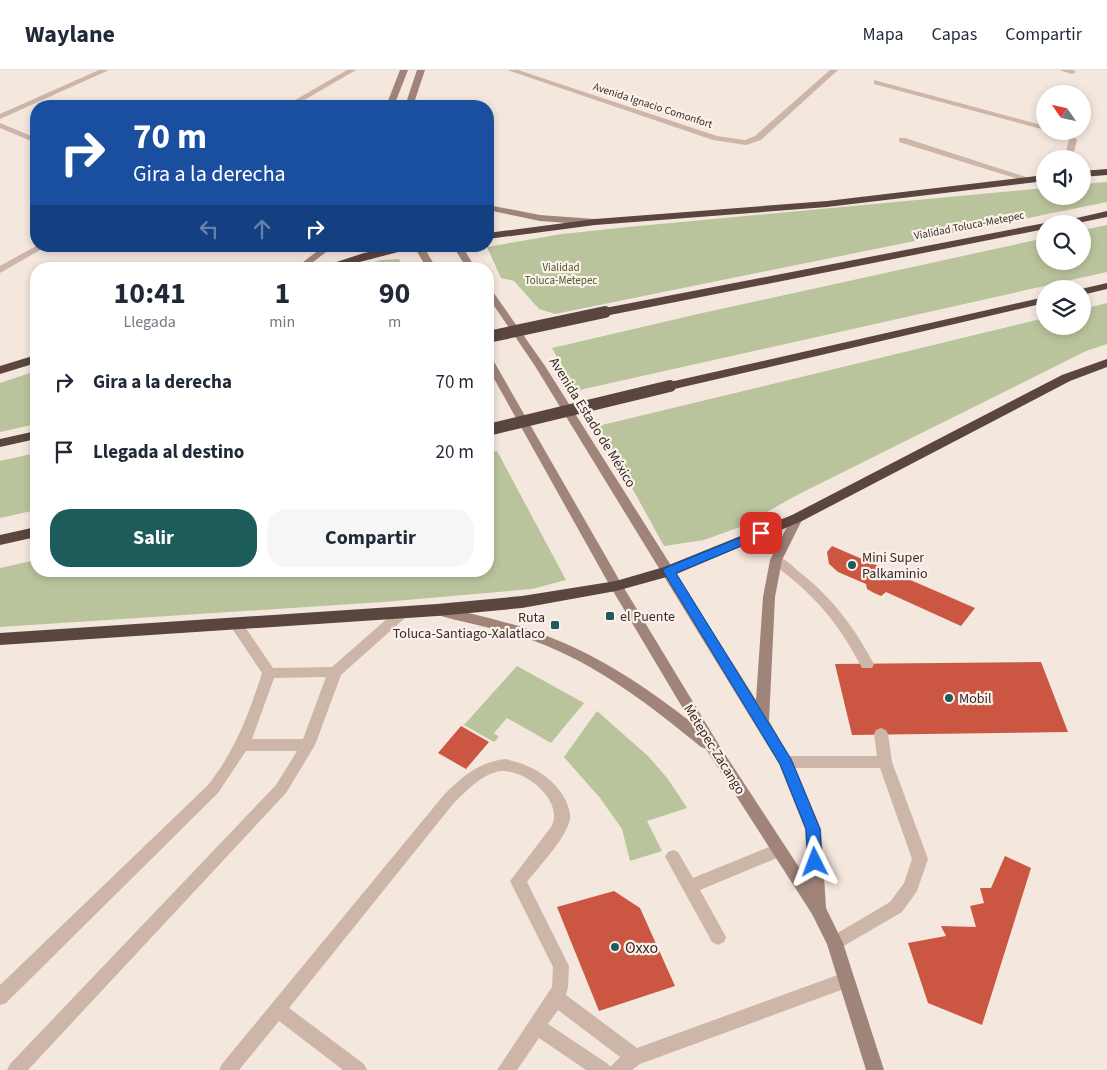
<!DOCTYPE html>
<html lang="es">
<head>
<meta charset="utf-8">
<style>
  body { margin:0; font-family:"Source Sans 3",sans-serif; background:#f6f6f7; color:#1f2937; height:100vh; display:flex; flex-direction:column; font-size:19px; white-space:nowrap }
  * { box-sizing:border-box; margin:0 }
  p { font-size:16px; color:#747a83 }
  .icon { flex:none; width:28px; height:28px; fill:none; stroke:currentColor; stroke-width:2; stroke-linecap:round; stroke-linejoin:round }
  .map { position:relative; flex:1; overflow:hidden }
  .details { position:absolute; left:30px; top:192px; width:464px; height:315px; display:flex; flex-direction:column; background:#fff; border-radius:20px; box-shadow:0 2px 8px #0003 }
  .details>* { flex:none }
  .hud { position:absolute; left:30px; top:30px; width:464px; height:152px; border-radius:20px; box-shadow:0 2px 8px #0003; background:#1a4fa0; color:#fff; overflow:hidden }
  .needle { width:32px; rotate:304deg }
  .tools { position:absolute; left:1036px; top:15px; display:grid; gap:10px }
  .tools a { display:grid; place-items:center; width:55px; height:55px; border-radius:50%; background:#fff; box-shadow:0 2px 8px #0003; font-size:25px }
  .pin { position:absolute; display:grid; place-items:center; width:42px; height:42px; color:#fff; margin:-21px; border-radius:10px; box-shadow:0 2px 8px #0006 }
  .me { position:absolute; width:55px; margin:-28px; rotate:357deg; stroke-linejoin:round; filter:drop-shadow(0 0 4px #0008) }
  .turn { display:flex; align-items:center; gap:18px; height:105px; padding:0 20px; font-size:22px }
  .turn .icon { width:65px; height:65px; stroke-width:2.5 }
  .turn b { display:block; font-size:35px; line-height:42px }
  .lanes { display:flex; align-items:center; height:48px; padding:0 20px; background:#0003; justify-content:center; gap:25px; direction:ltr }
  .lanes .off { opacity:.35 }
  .eta { display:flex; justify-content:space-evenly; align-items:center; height:85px; text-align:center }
  .eta b { font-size:30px; font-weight:700; line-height:35px }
  .button { display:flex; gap:10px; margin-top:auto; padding:10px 20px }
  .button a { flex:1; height:58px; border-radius:20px; background:#1c5d5b; color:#fff; font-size:20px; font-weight:700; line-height:58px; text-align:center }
  .button a+a { background:#f6f6f7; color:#1f2937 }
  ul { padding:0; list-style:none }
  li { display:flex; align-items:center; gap:15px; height:70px; padding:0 20px }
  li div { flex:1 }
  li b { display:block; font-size:19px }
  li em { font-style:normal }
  header { display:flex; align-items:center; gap:30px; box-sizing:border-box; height:70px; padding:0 25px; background:#fff; border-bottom:1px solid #e0e1e3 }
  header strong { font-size:24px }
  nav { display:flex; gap:28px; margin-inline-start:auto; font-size:18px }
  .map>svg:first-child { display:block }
  .green { fill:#bac49c }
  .building { fill:#cb5743 }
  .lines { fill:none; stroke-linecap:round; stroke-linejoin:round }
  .lane { fill:#cdb5a8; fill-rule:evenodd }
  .street { fill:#cdb5a8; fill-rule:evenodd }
  .secondary { fill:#a08479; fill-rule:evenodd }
  .highway { fill:#5a453f; fill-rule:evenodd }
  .highway-bridge { stroke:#5a453f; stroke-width:12 }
  .route { fill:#1a73e8; stroke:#114b97 }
  .poi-dot { fill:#1c5d5b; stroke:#fbf1ea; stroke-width:2 }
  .labels { text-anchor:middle; stroke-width:4.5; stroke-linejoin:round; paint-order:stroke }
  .far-street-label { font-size:11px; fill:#392c29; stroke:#fbf1ea }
  .far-park-label { font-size:11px; fill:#4c592b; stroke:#fbf1ea }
  .street-label { font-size:14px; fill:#392c29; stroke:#fbf1ea }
  .poi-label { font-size:14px; fill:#392c29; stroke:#fbf1ea; text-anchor:start }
  .near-poi-label { font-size:16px; fill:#392c29; stroke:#fbf1ea; text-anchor:start }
</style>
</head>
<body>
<header>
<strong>Waylane</strong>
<nav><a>Mapa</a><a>Capas</a><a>Compartir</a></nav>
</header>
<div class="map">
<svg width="1107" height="1000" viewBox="0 0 1107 1000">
  <rect width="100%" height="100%" fill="#f4e7dd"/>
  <g class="green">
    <path d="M1107 112V132L555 244 539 239 514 211 501 208 487 177 562 164 628 157 1045 118V126H1082L1083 114Z"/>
    <path d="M1107 155V202L575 321 552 278 698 244 1045 168V191H1082L1083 160Z"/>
    <path d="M399 189 403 199H345L382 190Z"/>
    <path d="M1107 233V274L1086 281 799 424 740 457 704 470 664 476 598 356 1045 248V256H1082L1083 239Z"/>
    <path d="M36 301V354L0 362V313Z"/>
    <path d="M497 381 566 510 532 519 383 532 0 557V498L36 490V501H488V383Z"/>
    <path d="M36 383V440L0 448V391Z"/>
    <path d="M517 596 584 633 551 673 507 648 494 663 499 667 494 672 464 655Z"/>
    <path d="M597 641 648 686 668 709 687 738 647 751 662 781 630 791 622 759 600 728 564 687Z"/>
  </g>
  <g class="building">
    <path d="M832 476 975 538 961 556 886 522 881 526 874 523 867 519 866 514 838 502 829 494 827 482Z"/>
    <path d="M1041 592 1068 662 852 665 835 594Z"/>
    <path d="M461 656 489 672 466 699 438 683Z"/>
    <path d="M1005 786 1031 798 982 955 928 933 908 873 946 866 941 856 976 857 970 836 984 833 980 818H991Z"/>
    <path d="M614 821 640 838 675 916 599 941 557 837Z"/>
  </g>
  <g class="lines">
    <g class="lane">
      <path d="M99 0H109L0 49V44Z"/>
      <path d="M899 68H905L1035 110 1028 112 899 72Z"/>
      <path d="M776 486C784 488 792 495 798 501 832 527 854 557 874 594L872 598H862C836 549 816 527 772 493L770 490 772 487Z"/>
      <path d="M881 658 886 660 888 664 892 692 928 789 917 821 902 842 835 881 829 878 827 873 829 868 890 832 904 813 912 789 880 698H786L781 696 779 692 781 688 786 686H877L874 664 876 660Z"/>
      <path d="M505 689C530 694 554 707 566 731 568 736 571 743 570 749 566 769 539 796 527 812L569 896 568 917 566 925 637 978 846 902 852 904 854 910 852 916 640 994 632 1000H586L539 968 517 1000H497L552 917 553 897 510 811 551 757C566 731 522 695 496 702 480 706 465 722 453 734L289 938 364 994 367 1000H343L279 951 239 1000H219L222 994 443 726C460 708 479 692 505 689ZM558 940 620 987 610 997 608 994 548 954Z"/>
      <path d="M779 773 784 775 787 780 784 785 700 820 726 867 724 872 718 875 712 872 668 792 665 787 668 782 673 780 678 782 693 808Z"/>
    </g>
    <g class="street">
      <path d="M347 0H356L294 36H285Z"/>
      <path d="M507 0H518L717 66 745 70 755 66 830 0H838L761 70 746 75 713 70Z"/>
      <path d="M1059 0H1073L1076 2 1072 4Z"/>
      <path d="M874 10 1045 56V60L874 14Z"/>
      <path d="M0 53 36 68V73L0 58Z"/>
      <path d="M1055 61 1072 63 1077 70 1072 89H1064L1069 70Z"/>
      <path d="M36 176H47L0 203V196Z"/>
      <path d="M402 538 407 540 408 543 407 546 341 605 315 675 286 723 28 1000H7L10 994 276 715 297 681H246L218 723 6 933 0 935V915L208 715C235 681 249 644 262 603L231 557 229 554 231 551H241L273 598 332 597 397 540ZM326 607 303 669H252L274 608Z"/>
    </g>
    <g class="secondary">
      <path d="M400 0H408L394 36H386Z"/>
      <path d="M417 0H425L413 36H405Z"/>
      <path d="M488 135 540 145 595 149 599 152 595 155 540 151 488 140Z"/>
      <path d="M324 176H334L304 199H294Z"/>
      <path d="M414 176H423L437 199H427Z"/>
      <path d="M453 176H462L476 199H467Z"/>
      <path d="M488 218 491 219 545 296 756 630 763 527 770 490 793 445 797 444 803 448 782 490 775 527 769 651 793 692 821 759 826 838 843 873 884 1000H866L827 874 812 844 706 679 701 677C651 636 598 595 537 572 505 560 470 554 437 545L432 543 431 540 432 537 437 535C474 545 512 552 547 566 600 586 647 618 691 652L610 516 488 298V287L493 290 621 513 719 675 808 811 805 759 779 694 535 296 488 227Z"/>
    </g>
    <g class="highway">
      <path d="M1107 99V105L1082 107V101Z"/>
      <path d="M1045 105V111L827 137 595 155 488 169V163L595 149 827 131Z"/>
      <path d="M1107 141V147L1073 154H1051Z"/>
      <path d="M1045 153 1049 154H1045V159L605 246 599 242 605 238Z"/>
      <path d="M397 176H421L333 199H315L364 183Z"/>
      <path d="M1107 213V219L1082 225 1081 219Z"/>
      <path d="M1045 227V233L670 320 664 316 670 312Z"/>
      <path d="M36 285V293L0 304V296Z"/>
      <path d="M1107 289V297L1070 311 802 451 674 505 616 521 522 538 437 546 0 575V563L437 534 522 526 616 511 664 497 792 445 1062 305Z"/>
      <path d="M36 361V369L0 377V369Z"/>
      <path d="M36 457V467L0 475V465Z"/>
    </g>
    <g class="highway-bridge">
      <path d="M488 267 605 242"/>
      <path d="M488 360 670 316"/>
    </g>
  </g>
  <path class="route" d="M761 459 765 461V466L676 503 791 689 820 759 822 792 820 796 815 798 810 796 808 792 806 759 780 694 663 501 665 498Z"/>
  <g class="poi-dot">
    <circle cx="852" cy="495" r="5"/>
    <rect x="605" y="541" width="10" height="10" rx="2.5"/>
    <rect x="550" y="550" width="10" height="10" rx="2.5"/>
    <circle cx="949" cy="628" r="5"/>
    <circle cx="615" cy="877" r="5"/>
  </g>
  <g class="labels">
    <g class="far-street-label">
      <text transform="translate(653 35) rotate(18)" y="4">Avenida Ignacio Comonfort</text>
      <text transform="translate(969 155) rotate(-11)" y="4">Vialidad Toluca-Metepec</text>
    </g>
    <g class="far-park-label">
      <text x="561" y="201">Vialidad<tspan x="561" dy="13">Toluca-Metepec</tspan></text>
    </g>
    <g class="street-label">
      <text transform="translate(593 352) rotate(58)" y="5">Avenida Estado de México</text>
      <text transform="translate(715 679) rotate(58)" y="5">Metepec-Zacango</text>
    </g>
    <g class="poi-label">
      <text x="862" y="492">Mini Super<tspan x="862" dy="16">Palkaminio</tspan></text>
      <text x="620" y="551">el Puente</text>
      <text x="545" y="552" text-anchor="end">Ruta<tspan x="545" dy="16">Toluca-Santiago-Xalatlaco</tspan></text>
      <text x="959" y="633">Mobil</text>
    </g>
    <g class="near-poi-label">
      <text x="625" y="883">Oxxo</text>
    </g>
  </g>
</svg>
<div class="tools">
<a><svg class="needle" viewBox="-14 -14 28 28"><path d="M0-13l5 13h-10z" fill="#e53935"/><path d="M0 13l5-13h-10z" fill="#747a83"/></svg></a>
<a><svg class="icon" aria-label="sound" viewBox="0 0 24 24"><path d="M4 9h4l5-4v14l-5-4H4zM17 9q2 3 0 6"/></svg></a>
<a><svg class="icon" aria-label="search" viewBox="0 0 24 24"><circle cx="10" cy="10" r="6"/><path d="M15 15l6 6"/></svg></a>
<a><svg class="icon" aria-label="layers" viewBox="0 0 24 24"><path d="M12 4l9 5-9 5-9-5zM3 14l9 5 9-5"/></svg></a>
</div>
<div class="pin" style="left:761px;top:463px;background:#d93025"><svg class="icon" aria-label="arrive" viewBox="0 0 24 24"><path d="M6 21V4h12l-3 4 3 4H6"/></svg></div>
<svg class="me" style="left:815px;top:792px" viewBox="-20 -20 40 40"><path d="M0-17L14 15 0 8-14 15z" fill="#1a73e8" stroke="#fff" stroke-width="4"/></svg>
<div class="hud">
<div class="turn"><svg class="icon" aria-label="right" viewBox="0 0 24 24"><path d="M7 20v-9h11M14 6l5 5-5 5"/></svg><div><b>70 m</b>Gira a la derecha</div></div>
<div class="lanes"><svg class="icon off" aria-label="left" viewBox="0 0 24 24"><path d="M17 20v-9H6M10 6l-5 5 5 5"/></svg><svg class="icon off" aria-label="ahead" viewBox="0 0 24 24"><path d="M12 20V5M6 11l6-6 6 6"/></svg><svg class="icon" aria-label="right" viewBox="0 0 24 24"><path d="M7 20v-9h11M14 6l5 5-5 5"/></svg></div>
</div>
<section class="details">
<div class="eta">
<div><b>10:41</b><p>Llegada</p></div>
<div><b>1</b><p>min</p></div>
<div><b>90</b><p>m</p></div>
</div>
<ul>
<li><svg class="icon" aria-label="right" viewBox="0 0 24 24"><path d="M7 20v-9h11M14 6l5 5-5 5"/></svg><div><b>Gira a la derecha</b></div><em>70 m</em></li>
<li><svg class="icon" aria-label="arrive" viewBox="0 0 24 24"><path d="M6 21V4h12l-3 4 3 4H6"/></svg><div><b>Llegada al destino</b></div><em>20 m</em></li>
</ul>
<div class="button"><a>Salir</a><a>Compartir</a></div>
</section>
</div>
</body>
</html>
